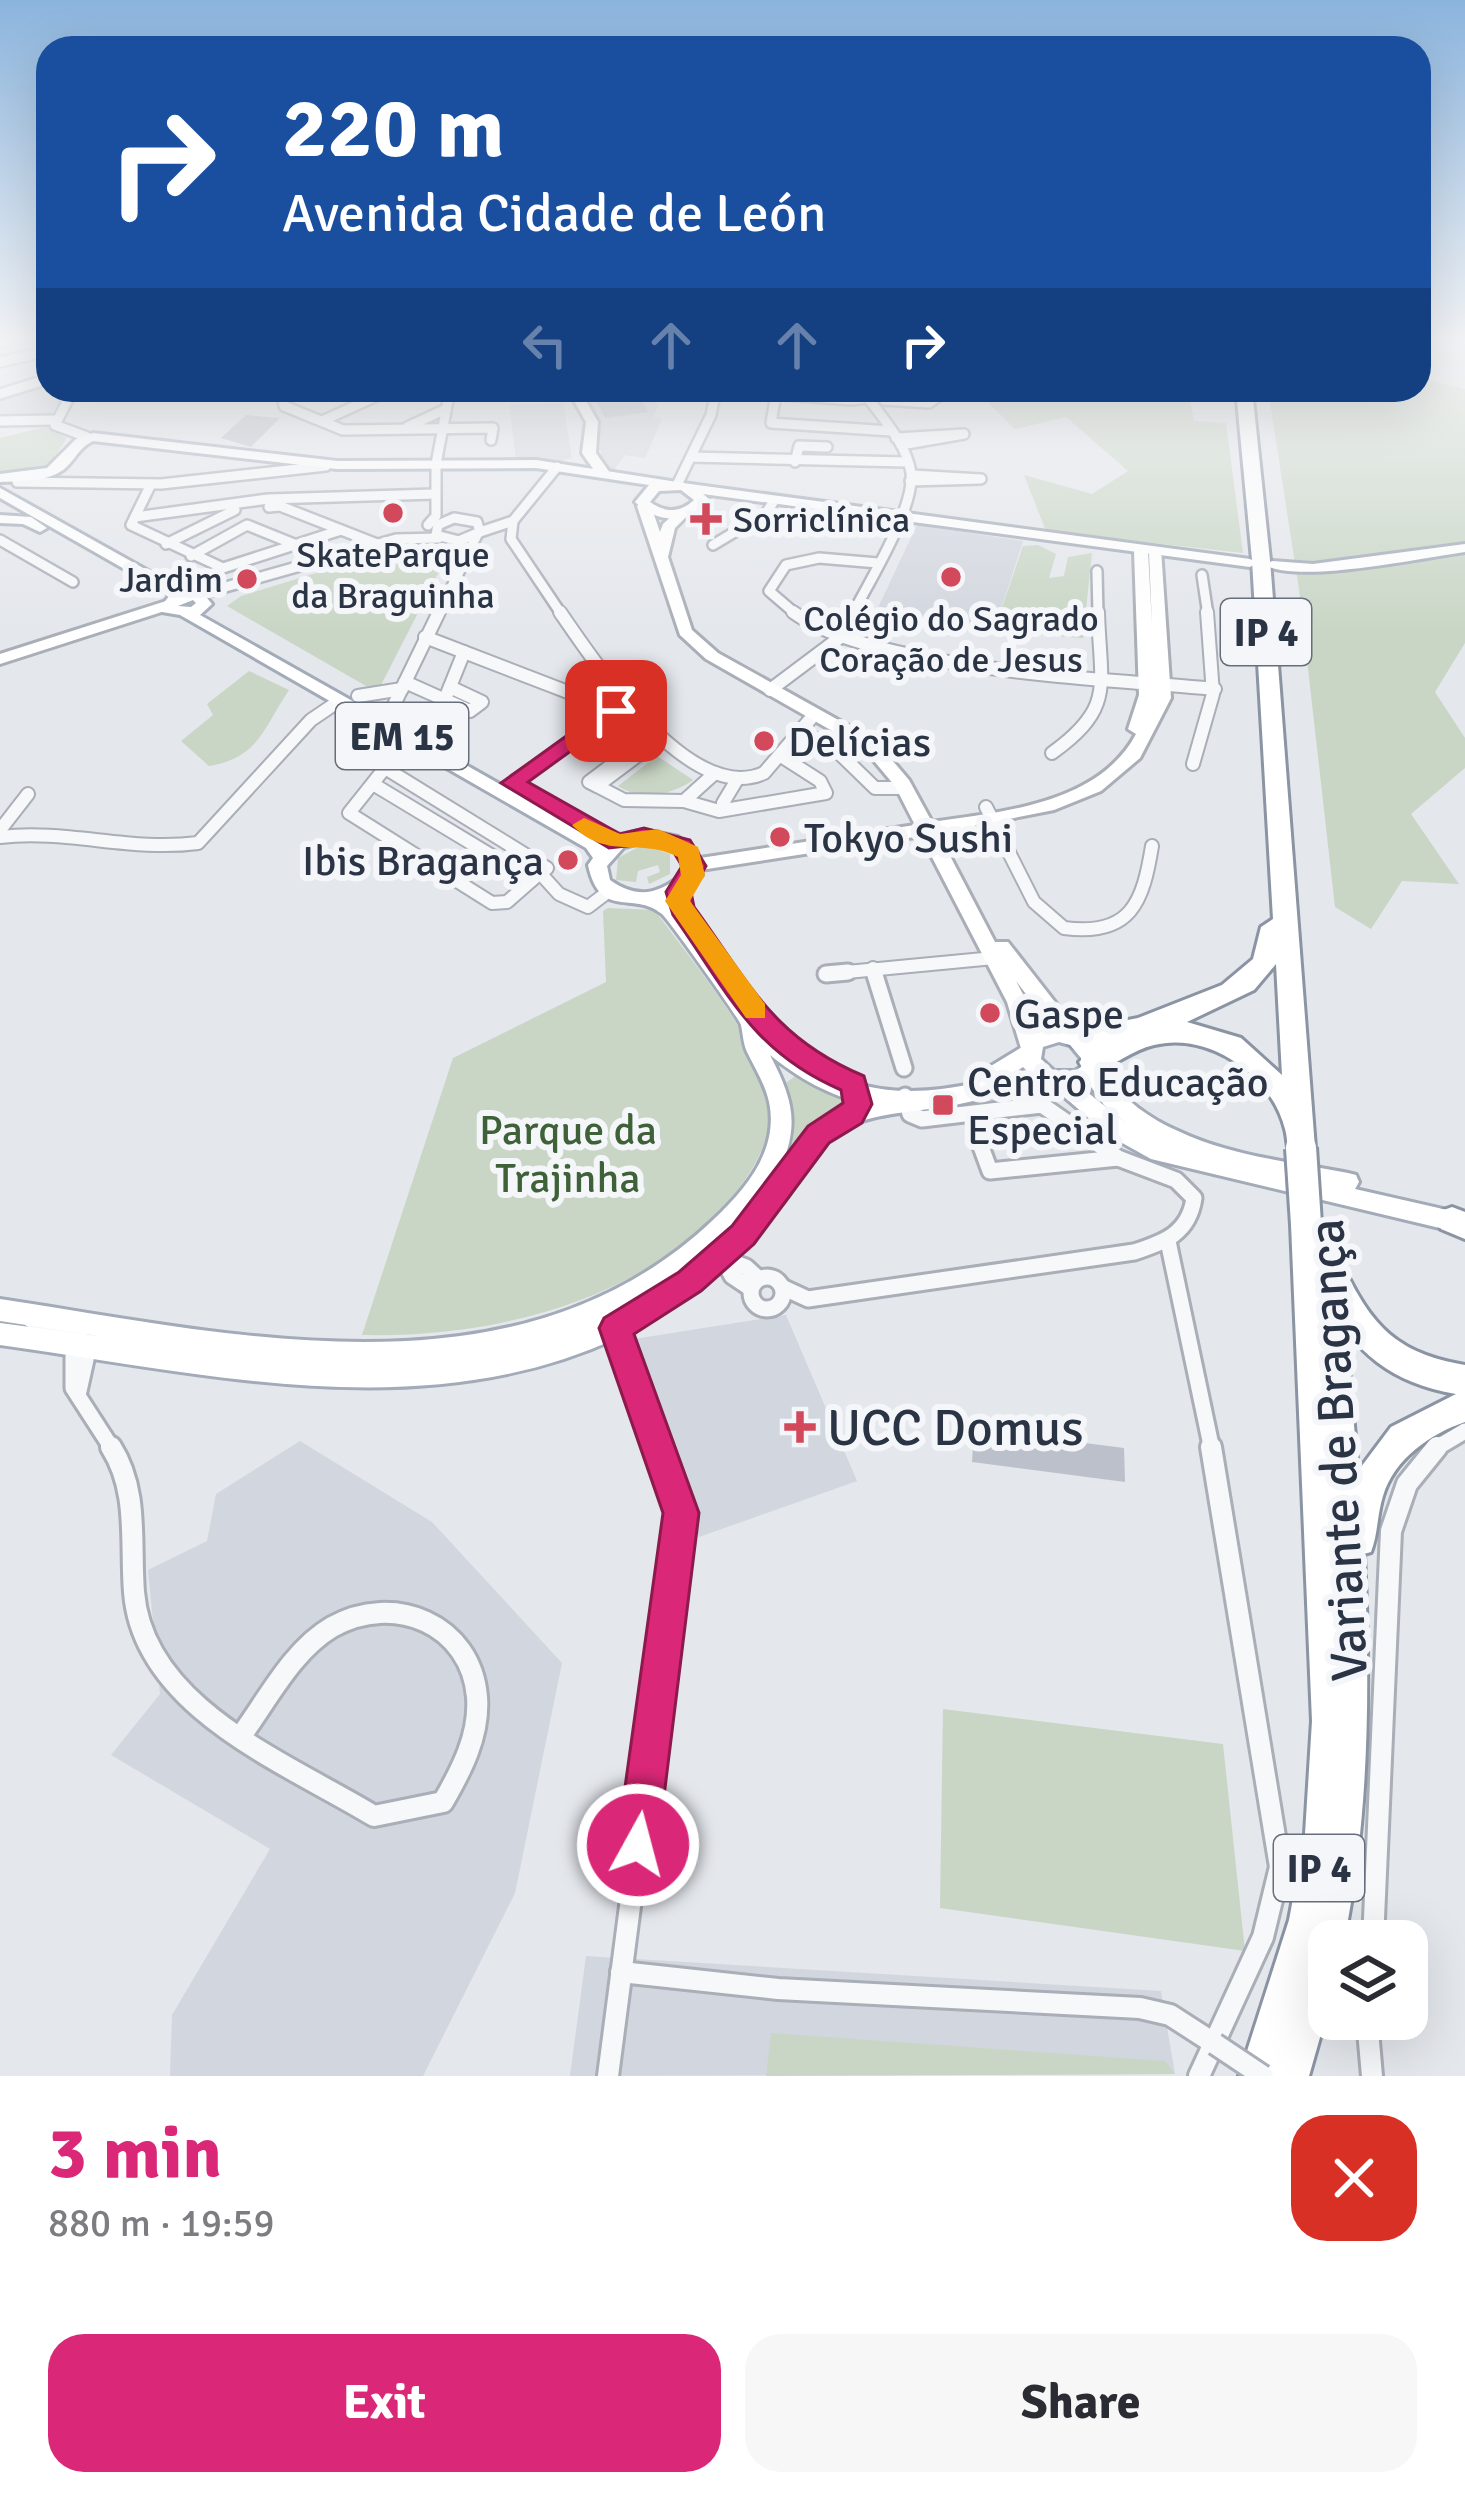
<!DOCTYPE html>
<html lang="en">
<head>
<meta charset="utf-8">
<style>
  body { margin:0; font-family:Signika,sans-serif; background:#f7f7f7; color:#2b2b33; height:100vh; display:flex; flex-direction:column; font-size:45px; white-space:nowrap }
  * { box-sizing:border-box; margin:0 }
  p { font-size:39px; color:#7c7c81 }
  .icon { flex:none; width:66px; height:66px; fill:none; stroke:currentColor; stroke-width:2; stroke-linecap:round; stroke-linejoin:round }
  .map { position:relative; height:2076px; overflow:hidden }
  .details { display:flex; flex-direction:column; background:#fff; flex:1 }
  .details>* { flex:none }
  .top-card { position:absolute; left:36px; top:36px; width:1395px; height:366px; border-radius:36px; box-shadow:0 12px 48px #0002; background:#1a4fa0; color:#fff; overflow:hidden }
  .controls { position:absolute; left:1308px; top:1920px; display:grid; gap:24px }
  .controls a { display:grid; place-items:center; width:120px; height:120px; border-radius:24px; background:#fff; box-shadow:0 12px 48px #0002; font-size:60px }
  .pin { position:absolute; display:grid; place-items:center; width:102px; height:102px; color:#fff; margin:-51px; border-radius:24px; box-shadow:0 6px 18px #0006 }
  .me { position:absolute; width:132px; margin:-66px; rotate:7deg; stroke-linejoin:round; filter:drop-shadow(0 0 9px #0008) }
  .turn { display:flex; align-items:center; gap:42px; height:252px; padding:0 48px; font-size:54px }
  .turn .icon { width:156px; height:156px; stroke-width:2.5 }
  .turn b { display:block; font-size:84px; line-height:102px }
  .lanes { display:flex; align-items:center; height:114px; padding:0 48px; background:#0003; justify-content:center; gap:60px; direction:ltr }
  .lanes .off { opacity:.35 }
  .round { display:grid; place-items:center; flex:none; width:126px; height:126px; border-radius:36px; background:#f7f7f7 }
  .headline { display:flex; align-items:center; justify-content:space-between; height:204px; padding:0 48px }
  h1 { font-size:72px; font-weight:700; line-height:90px; color:#db2777 }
  .primary-button { display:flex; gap:24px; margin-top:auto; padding:24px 48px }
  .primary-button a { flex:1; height:138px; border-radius:36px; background:#db2777; color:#fff; font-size:48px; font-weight:700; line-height:138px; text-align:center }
  .primary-button a+a { background:#f7f7f7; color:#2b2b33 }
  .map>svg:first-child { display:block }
  .built { fill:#d2d6de }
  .green { fill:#c9d6c5 }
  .building { fill:#bbc0ca }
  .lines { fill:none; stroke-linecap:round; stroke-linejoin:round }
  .street-far3-casing { stroke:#a9aeb7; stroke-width:14 }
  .street-far2-casing { stroke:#a9aeb7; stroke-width:16 }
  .street-far1-casing { stroke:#a9aeb7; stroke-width:21 }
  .street-casing { stroke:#a9aeb7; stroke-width:26 }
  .secondary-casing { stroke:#a9aeb7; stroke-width:6 }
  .primary-casing { stroke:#a3abb8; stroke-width:6 }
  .highway-casing { stroke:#8b94a3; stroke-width:6 }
  .street-far3 { stroke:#f7f8fa; stroke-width:9 }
  .street-far2 { stroke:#f7f8fa; stroke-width:12 }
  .street-far1 { stroke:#f7f8fa; stroke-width:15 }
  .street { stroke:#f7f8fa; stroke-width:20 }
  .secondary { fill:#fff; fill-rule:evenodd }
  .primary { fill:#fff; fill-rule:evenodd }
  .highway { fill:#fff; fill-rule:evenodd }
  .street-bridge-casing { stroke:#a9aeb7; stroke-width:26; stroke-linecap:butt }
  .highway-bridge-casing { stroke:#8b94a3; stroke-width:36; stroke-linecap:butt }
  .street-bridge { stroke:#f7f8fa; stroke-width:20 }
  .highway-bridge { stroke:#fff; stroke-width:30 }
  .route { fill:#db2777; stroke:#8e194d; stroke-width:3 }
  .slow { fill:#f59e0b }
  .poi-dot { fill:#d1495b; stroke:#f4f6f9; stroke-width:4.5 }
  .labels { text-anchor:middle; stroke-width:12; stroke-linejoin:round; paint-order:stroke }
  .far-poi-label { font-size:36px; fill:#2b3445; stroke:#f4f6f9 }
  .shield { fill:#f4f6f9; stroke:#676e7b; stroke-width:3 }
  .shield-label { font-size:39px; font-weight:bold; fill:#2b3445 }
  .poi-label { font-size:42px; fill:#2b3445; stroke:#f4f6f9; text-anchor:start }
  .park-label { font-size:42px; fill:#3f6138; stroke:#f4f6f9 }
  .near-poi-label { font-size:51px; fill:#2b3445; stroke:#f4f6f9; text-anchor:start }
  .near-street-label { font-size:51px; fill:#2b3445; stroke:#f4f6f9 }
</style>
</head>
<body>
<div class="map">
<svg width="1465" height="2076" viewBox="0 0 1465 2076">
  <rect width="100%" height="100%" fill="#e4e7ec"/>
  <g class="built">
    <path d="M48 381V390H67L48 418 0 419V396Z"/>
    <path d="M582 390H649L658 406 653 417 662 419 645 458 625 455 613 471 602 463 597 420Z"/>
    <path d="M563 403 572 458 555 463 516 460 509 405Z"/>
    <path d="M917 525 1023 541 994 631 876 612Z"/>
    <path d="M786 1315 857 1481 699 1537 634 1339Z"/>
    <path d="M300 1441 432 1522 562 1663 515 1893 423 2076H170L172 2015 270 1849 111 1755 160 1694 148 1570 207 1541 216 1494Z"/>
    <path d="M586 1956 1161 1991 1175 2074 570 2076Z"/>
  </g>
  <g class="green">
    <path d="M1419 378 1465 389V643L1435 692 1465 738V768L1411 814 1459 884 1402 881 1371 929 1335 907 1299 589 1268 390H1419Z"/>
    <path d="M975 390H1188L1194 421 1226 423 1243 553 1046 531 1024 475 1092 494 1128 471 1066 417 1015 429Z"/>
    <path d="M45 427 67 438 50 464 0 472V438Z"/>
    <path d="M407 545 434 547 445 560 380 687 366 686 227 606 241 596Z"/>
    <path d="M1038 545 1056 554 1049 578 1064 576 1068 557 1092 553 1083 638 994 631 1023 546Z"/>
    <path d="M249 671 289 690C264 727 259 758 209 766L181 741 213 715 207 704Z"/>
    <path d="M657 756 693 780C672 795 641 801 618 786Z"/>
    <path d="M642 845 670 854V874L649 884 647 877 660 872 658 865 638 871 636 882 616 880 618 858Z"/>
    <path d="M608 908 655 910C691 962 765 1043 770 1107 773 1137 754 1168 737 1191 650 1300 495 1338 362 1335L453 1058 606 982 603 911Z"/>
    <path d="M797 1075 854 1103 810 1129 779 1178 790 1125 784 1084Z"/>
    <path d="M943 1709 1223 1744 1245 1951 940 1908Z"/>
    <path d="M771 2033 1165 2061 1175 2074 766 2076Z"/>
  </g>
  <g class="building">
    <path d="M591 390H636L648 412 605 418Z"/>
    <path d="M246 415 267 417 280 418 251 447 221 438Z"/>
    <path d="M974 1429 1124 1448 1125 1482 972 1462Z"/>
  </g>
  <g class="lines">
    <g class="street-far3-casing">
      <g id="street-far3">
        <path d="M0 343 10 340"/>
        <path d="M0 362 48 351"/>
        <path d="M73 390 55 425 87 437"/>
        <path d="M304 390 283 399 284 406 343 430 493 428 491 440"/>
        <path d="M720 390 852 400 923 390"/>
        <path d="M0 394 48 379"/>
        <path d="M776 394 771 423 891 431"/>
        <path d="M884 400 929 403 936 398 930 390"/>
        <path d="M0 421 54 420"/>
        <path d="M322 421 390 390"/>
        <path d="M407 427 446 409"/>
        <path d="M896 438 964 434 901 445"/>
        <path d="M691 457 907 462"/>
        <path d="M795 462 799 446 827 447"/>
        <path d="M910 481 981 479 912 475"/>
        <path d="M17 482 161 484 326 466"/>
        <path d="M151 484 131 525 223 568 341 530"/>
        <path d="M677 485 711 415 716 390"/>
        <path d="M269 507 280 506 377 544"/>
        <path d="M135 517 268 499 434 494"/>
        <path d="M454 518 477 522 480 532 459 541 436 535 438 525Z"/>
        <path d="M513 521 511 539 562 615"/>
        <path d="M428 525 436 516V464L450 390"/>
        <path d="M480 532 513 521 557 467"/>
        <path d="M0 540 73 582"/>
        <path d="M166 544 235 510"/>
        <path d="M713 545 766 513 774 501"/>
        <path d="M191 556 247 525 294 544"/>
        <path d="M1097 571 1098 615"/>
        <path d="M1202 575 1208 615"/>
        <path d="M197 595 396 539 439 538"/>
        <path d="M438 615 477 535"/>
        <path d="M797 615 769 591 786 565 819 558 878 563"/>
        <path d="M852 615C869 582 915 508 911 473 907 443 879 414 862 390"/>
      </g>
    </g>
    <g class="street-far2-casing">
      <g id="street-far2">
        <path d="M560 612C595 663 690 806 764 773L813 716"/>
        <path d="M793 612C874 671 1111 679 1215 689"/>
        <path d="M425 637 638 719"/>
        <path d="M405 682 470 711 482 702 450 687"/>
        <path d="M770 690 842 636 854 612"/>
        <path d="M447 694 464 652"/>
        <path d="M358 696 402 689"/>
        <path d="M377 721 390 713 439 612"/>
        <path d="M801 731 837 751 875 788H906"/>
        <path d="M655 732 589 782 597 786 661 738"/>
        <path d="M408 739 349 813 492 903 507 902 540 873 559 894 588 907 609 891"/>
        <path d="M1052 753C1116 707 1100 685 1098 612"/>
        <path d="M1193 764 1213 694 1207 612"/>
        <path d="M385 768 547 868 540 873"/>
        <path d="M512 783 621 707"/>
        <path d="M373 784 532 880"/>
        <path d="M597 786 624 800 684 801 719 811 826 793 820 781 781 756"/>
        <path d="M684 801 715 773"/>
        <path d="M986 807 1034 902 1064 928C1131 937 1143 902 1152 846"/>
        <path d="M727 809 723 803 738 778"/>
        <path d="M0 830 28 794"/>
        <path d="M0 837C67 829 131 852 198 843L311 720 339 701"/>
        <path d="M873 968 875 975"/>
        <path d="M826 974 994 958"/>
      </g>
    </g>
    <g class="street-far1-casing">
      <g id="street-far1">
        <path d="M874 972 904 1068"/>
        <path d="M826 974 848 972"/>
        <path d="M976 1133 990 1171 1118 1158"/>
        <path d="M1168 1241 1212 1450"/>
        <path d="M719 1252 732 1276 750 1288"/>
        <path d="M717 1256 746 1267 759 1279"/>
        <circle cx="767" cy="1293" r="16"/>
        <path d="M782 1287 808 1299 1134 1252C1165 1242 1189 1233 1194 1198L1176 1180 1118 1158 1042 1105 922 1119 910 1114 905 1096"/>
        <path d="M31 1320 79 1335 87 1355 79 1391"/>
        <path d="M616 1322 660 1450"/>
        <path d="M84 1344 73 1357V1388L113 1450"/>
        <path d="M1433 1450 1465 1431"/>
      </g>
    </g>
    <g class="street-casing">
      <g id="street">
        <path d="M111 1447C139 1491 130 1542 134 1592 143 1708 287 1763 374 1816L443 1802C461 1771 480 1735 477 1697 471 1624 394 1592 332 1627 293 1650 269 1697 243 1733"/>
        <path d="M1373 1941 1391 1531 1407 1484 1437 1447"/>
        <path d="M621 1972 778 1989 1140 2008 1170 2015 1215 2044"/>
        <path d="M1367 2019 1372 2076"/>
        <path d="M608 2076 681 1513 659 1447"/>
        <path d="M1199 2076 1263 1937 1280 1867 1211 1447"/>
      </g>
    </g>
    <g class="secondary-casing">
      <g id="secondary">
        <path d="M568 390H580L598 422 596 453 610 473 608 476H598L582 453 586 422Z"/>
        <path d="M644 502 651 506 660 532 663 524 677 511 689 514 675 528 668 557 692 630 718 653 876 741 909 780 932 822C1002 812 1099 804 1136 734L1128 729 1139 695 1134 551 1141 547 1148 551 1152 626 1149 552 1161 549 1171 698 1140 758 1101 791 1054 810 938 833 995 942H1008L1076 1029 1079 1035 1076 1041H1062L1016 981 1027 1002 1041 1049 1037 1055H1023L1007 1002 921 836 694 871 687 869 685 865 694 859 915 825 895 786 864 749 706 659 680 635 637 506Z"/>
        <path d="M166 601 171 603V609L0 664V654Z"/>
      </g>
    </g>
    <g class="primary-casing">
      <g id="primary">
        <path d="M93 433 337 461 536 460 690 484 1250 559 1257 563 1250 567 703 494 709 499C690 525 657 524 635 502L649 485 536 468 337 469 93 441C78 448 75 461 63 470 46 482 20 481 0 482V474L47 468 76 439ZM681 490 694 500C680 513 665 513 650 502L659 491Z"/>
        <path d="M0 488 186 592H202L212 604 200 615 574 826 575 819 581 817 620 835 644 830 678 837 697 852 702 875 672 902 680 907C763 1027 815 1121 980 1082L981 1072 1022 1047 1026 1036C1053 1028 1080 1021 1099 1050 1105 1059 1100 1066 1106 1075 1124 1100 1150 1119 1178 1131 1230 1156 1292 1162 1348 1173L1356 1175 1359 1182 1355 1189 1465 1214V1234L1151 1159 1108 1135 1053 1087C1019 1088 988 1098 955 1105 919 1112 863 1112 833 1135 812 1152 801 1180 784 1201 739 1258 684 1307 617 1338 424 1428 202 1373 0 1345V1323L98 1336 0 1321V1299C237 1335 519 1404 713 1220 746 1189 779 1150 769 1102 765 1084 755 1068 747 1052 743 1043 743 1034 741 1025 739 1018 669 920 662 914 633 890 600 921 588 865L593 858 586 848 180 615 162 612 159 609 170 595 0 498ZM193 600 196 603 191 607 178 606ZM644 842C665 844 683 849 684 873 659 894 638 900 610 880L607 866 624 847ZM1059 1042 1070 1045 1081 1058V1067L1075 1071H1054L1041 1059 1043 1047ZM770 1055C800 1079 828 1095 866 1104 814 1115 804 1138 776 1178 800 1128 795 1103 770 1055ZM1023 1067 1028 1072 1010 1076ZM1089 1084 1104 1105 1130 1126 1082 1088Z"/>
        <path d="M0 515 31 517 47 528 40 532 23 524 0 523Z"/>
        <path d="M1465 544V552C1421 558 1299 584 1265 565L1272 561 1313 564Z"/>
      </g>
    </g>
    <g class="highway-casing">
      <g id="highway">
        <path d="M1236 390H1252L1270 560 1315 1148 1311 1156 1301 1160 1291 1156C1286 1146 1288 1139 1285 1129 1272 1076 1209 1031 1154 1045 1132 1050 1114 1066 1093 1073L1083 1069 1079 1062 1095 1048 1077 1049 1063 1039 1067 1032 1138 1018 1222 985 1253 959 1261 927 1273 919 1252 560ZM1276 964 1282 1075 1241 1038 1187 1022 1254 990Z"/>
        <path d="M1452 1207 1465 1212V1239L1441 1229 1437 1220 1441 1211Z"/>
        <path d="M1306 1211 1317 1215 1322 1246 1335 1250C1367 1317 1387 1352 1465 1365V1422C1430 1434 1394 1459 1383 1496 1377 1515 1378 1534 1371 1552L1364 1554C1370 1684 1370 1813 1344 1941H1329V2006L1309 2076H1239L1289 1920 1305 1834 1312 1721 1291 1224 1295 1215ZM1325 1296C1354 1353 1392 1383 1456 1394L1391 1427 1358 1471 1348 1357 1344 1347 1328 1344Z"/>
      </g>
    </g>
    <use href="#street-far3" class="street-far3"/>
    <use href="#street-far2" class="street-far2"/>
    <use href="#street-far1" class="street-far1"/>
    <use href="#street" class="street"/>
    <use href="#secondary" class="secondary"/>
    <use href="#primary" class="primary"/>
    <use href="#highway" class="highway"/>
    <g class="street-bridge-casing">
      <path id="street-bridge" d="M1215 2044 1263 2076"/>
    </g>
    <g class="highway-bridge-casing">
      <path id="highway-bridge" d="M1301 1148 1306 1224"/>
    </g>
    <use href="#street-bridge" class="street-bridge"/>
    <use href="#highway-bridge" class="highway-bridge"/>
  </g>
  <linearGradient id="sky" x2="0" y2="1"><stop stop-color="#8bb4dd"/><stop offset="0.54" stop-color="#f3f4f6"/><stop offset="1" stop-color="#f3f4f6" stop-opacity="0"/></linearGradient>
  <rect width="1465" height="631" fill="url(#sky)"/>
  <path class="route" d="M608 706 626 711 528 782 620 834 644 828 690 840 706 866 691 892 694 907C750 984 773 1038 864 1076L872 1104 862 1123 829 1143 754 1244 701 1291 634 1334 699 1513 658 1845 652 1860 638 1866 623 1860 617 1845 663 1513 599 1328 604 1318 679 1272 732 1226 808 1126 843 1103 841 1090C752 1052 727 991 673 915L666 892 682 866 673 851 644 844 609 848 501 783Z"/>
  <path class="slow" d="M584 818 620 834 658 829 698 847 705 875 690 901 765 1004V1018H746L665 901 681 875 678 857C640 837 607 861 572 825Z"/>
  <g class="poi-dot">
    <circle cx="393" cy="513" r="12"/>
    <path d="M700 501h12v12h12v12h-12v12h-12v-12h-12v-12h12z"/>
    <circle cx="951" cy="577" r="12"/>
    <circle cx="247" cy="579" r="12"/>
    <circle cx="764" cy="741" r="12"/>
    <circle cx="780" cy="837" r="12"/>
    <circle cx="568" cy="860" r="12"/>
    <circle cx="990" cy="1013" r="12"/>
    <rect x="931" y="1093" width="24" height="24" rx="6"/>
    <path d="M794 1409h12v12h12v12h-12v12h-12v-12h-12v-12h12z"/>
  </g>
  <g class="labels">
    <g class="far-poi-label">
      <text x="733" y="532" text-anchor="start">Sorriclínica</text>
      <text x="393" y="567">SkateParque<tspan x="393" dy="41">da Braguinha</tspan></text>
      <text x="223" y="592" text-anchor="end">Jardim</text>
      <text x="951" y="631">Colégio do Sagrado<tspan x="951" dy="41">Coração de Jesus</tspan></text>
    </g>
    <g class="shield">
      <rect x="1221" y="599" width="90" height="66" rx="9"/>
      <rect x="336" y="703" width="132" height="66" rx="9"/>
      <rect x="1274" y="1835" width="90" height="66" rx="9"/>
    </g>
    <g class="shield-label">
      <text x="1266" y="646">IP 4</text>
      <text x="402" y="750">EM 15</text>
      <text x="1319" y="1882">IP 4</text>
    </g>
    <g class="poi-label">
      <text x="788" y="756">Delícias</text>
      <text x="804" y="852">Tokyo Sushi</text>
      <text x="544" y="875" text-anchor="end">Ibis Bragança</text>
      <text x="1014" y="1028">Gaspe</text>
      <text x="967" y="1096">Centro Educação<tspan x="967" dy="48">Especial</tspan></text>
    </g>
    <g class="park-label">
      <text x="568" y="1144">Parque da<tspan x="568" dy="48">Trajinha</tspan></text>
    </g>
    <g class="near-poi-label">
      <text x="827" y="1445">UCC Domus</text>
    </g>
    <g class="near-street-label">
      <text transform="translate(1337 1450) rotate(-93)" y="18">Variante de Bragança</text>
    </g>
  </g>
</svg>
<div class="controls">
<a><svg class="icon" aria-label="layers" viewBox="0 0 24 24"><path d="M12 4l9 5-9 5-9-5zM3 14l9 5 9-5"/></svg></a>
</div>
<div class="pin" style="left:616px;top:711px;background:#d93025"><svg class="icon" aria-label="arrive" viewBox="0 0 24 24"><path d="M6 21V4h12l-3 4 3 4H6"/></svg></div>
<svg class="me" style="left:638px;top:1845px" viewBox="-20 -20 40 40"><circle r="17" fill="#db2777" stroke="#fff" stroke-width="3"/><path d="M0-11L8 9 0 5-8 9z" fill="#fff"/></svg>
<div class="top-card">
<div class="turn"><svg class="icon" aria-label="right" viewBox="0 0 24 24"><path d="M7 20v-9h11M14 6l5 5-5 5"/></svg><div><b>220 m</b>Avenida Cidade de León</div></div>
<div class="lanes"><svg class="icon off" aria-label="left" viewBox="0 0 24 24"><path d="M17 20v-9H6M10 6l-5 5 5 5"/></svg><svg class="icon off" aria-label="ahead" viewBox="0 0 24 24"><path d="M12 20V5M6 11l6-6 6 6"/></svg><svg class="icon off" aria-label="ahead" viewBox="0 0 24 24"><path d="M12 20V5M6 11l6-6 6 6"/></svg><svg class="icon" aria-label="right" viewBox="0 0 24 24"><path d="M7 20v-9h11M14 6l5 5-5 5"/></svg></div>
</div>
</div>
<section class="details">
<div class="headline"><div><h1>3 min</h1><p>880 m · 19:59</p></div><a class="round" style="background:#d93025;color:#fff"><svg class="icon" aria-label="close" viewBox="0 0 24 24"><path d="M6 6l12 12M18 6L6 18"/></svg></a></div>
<div class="primary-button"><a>Exit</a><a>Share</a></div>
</section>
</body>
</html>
